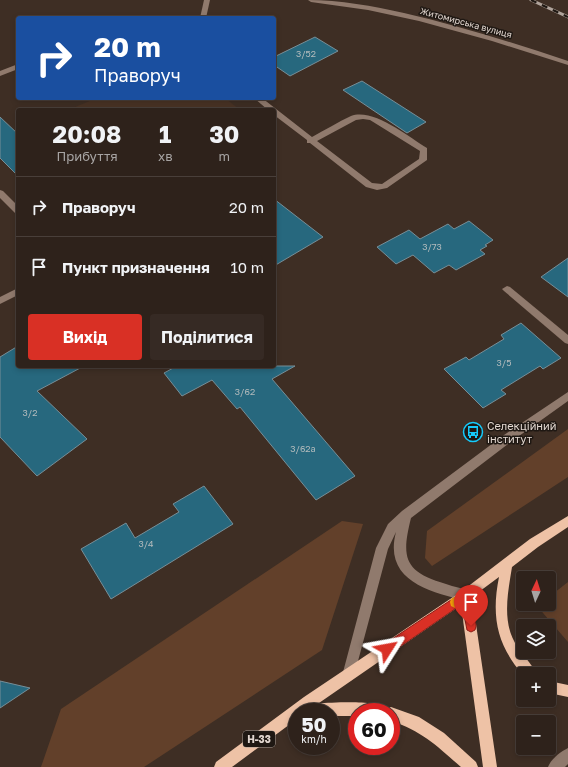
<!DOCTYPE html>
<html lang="uk">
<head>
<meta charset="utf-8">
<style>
  body { margin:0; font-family:"Golos Text",sans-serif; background:#362a24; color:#f1f3f6; height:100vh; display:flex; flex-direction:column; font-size:15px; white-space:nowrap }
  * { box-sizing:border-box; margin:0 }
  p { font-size:13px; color:#a7a4a3 }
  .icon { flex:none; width:22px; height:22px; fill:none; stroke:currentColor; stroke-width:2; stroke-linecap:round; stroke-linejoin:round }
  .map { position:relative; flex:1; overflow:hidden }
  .panel { position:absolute; left:16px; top:108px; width:260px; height:260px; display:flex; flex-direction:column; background:#2e221b; border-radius:4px; box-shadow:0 2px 6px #0003,0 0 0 1px #493f3a }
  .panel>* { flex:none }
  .hud { position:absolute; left:16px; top:16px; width:260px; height:84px; border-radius:4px; box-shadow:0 2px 6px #0003,0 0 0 1px #493f3a; background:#1a4fa0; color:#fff; overflow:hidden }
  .needle { width:26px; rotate:4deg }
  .buttons { position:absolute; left:516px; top:571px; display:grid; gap:8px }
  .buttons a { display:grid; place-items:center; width:40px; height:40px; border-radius:4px; background:#2e221b; box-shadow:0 2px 6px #0003,0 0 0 1px #493f3a; font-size:20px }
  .speed { position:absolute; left:288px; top:703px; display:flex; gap:8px; font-size:20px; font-weight:700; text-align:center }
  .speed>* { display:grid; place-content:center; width:52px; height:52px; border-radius:50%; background:#2e221b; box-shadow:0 2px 6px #0003,0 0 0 1px #493f3a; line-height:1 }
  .speed small { font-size:10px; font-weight:400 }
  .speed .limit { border:6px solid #d22; background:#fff; color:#111 }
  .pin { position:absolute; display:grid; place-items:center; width:34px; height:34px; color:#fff; margin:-41px -17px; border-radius:50% 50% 50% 0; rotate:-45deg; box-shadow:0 0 4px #0007 }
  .pin .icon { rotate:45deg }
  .me { position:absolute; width:44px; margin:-22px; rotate:56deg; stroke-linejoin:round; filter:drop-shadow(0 0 3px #0008) }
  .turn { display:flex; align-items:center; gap:14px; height:84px; padding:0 12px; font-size:18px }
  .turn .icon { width:52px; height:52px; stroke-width:2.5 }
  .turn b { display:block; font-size:28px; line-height:34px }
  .eta { display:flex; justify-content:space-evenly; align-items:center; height:68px; text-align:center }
  .eta b { font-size:24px; font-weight:700; line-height:28px }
  .primary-button { display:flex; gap:8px; margin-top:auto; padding:8px 12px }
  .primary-button a { flex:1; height:46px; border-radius:4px; background:#d93025; color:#fff; font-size:16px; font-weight:700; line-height:46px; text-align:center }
  .primary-button a+a { background:#362a24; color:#f1f3f6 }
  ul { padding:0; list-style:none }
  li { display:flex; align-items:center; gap:12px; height:60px; padding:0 12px; border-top:1px solid #493f3a }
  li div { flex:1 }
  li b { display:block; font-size:15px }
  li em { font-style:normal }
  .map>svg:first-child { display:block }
  .built { fill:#493325 }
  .green { fill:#62402a }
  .building { fill:#27687e; stroke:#778e97 }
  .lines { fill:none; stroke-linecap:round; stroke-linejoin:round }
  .minor { fill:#907a6d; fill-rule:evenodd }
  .major { fill:#eec2a6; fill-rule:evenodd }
  .rail-casing { stroke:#b0a49c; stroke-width:3 }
  .rail { stroke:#1f1813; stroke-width:2; stroke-dasharray:6; stroke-linecap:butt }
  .route { fill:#d93025; stroke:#8d1f18 }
  .slow { fill:#f59e0b }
  .labels { text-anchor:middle; stroke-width:3; stroke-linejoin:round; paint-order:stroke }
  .far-street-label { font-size:9px; fill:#e2d7d0; stroke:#1f1813 }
  .number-label { font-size:9px; fill:#b3bbbc }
  .shield { fill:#1f1813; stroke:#a89e97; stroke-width:1 }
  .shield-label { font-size:10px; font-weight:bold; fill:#e2d7d0 }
  .poi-label { font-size:11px; fill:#e2d7d0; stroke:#1f1813; text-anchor:start }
</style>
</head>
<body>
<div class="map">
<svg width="568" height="767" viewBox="0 0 568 767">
  <rect width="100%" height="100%" fill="#3e2e24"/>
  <path class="built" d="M97 98H225L240 110H68Z"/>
  <g class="green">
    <path d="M568 429V477L432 566 425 558 427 531Z"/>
    <path d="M342 521 363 524 322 650 144 767H41L61 709Z"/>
    <path d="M568 582V642L537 606 539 604H549V597Z"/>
  </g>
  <g class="building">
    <path d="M315 37 338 51 290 76 274 65V57Z"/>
    <path d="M362 81 426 122 407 133 343 90Z"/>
    <path d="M0 117 18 134V176L0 158Z"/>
    <path d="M274 199 323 237 274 266Z"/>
    <path d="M469 221 493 240 485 245 487 246 480 250 485 254 456 270 449 265 434 273 413 255 396 264 377 247 409 230 420 239 448 224 454 229Z"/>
    <path d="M568 258V297L541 277Z"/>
    <path d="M521 323 561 358 543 369 540 366 501 390 506 394 483 408 444 369 466 357 469 360 504 339 501 335Z"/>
    <path d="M18 346V366H84L37 391 87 439 37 476 0 437V357Z"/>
    <path d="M177 366H295L272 379 355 476 316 500 240 407 237 409 212 380 182 396 164 373Z"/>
    <path d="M204 486 233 524 111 599 81 549 126 523 135 538 179 512 173 504Z"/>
    <path d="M0 681 30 688 0 708Z"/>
  </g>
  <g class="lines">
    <g class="minor">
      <path d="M204 0H210L206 18H200Z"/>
      <path d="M308 0C340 0 373 6 404 13 460 26 514 43 568 61V65L492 41 419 21 368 10 311 2Z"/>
      <path d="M18 64V69L0 76V71Z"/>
      <path d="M254 98H262L312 137C325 130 338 122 351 116 374 108 408 137 427 148V160L387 188 377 190 366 187 310 143H307V140L274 115V110H268ZM363 119 370 120 420 151 419 159 382 184 372 183 317 141 356 120Z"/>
      <path d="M0 190 3 191 18 206V214L15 213 0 198Z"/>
      <path d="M507 286 510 287 568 335V344L565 343 504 291 502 289Z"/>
      <path d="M18 288V295L0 304V297Z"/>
      <path d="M568 392V401L512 441 411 518C401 558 404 572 446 584 454 587 462 588 470 591L472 595 470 599 466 601C430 592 383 581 396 532L388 549 354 676 352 680 348 682 344 680 342 676 376 548 388 524 402 511 504 435Z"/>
      <path d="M568 748V764L565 767H548C551 759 560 752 568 748Z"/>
    </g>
    <g class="major">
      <path d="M568 516V527L538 547 512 567C508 592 502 620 515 643 521 654 532 663 536 674H523V675C497 645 491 617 499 577L472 597 497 767H483L461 605 319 703C332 703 379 699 386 709L391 707 419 717 444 733 476 762 478 767H461C437 746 422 731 391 721V712H357V716H331V712H297V719L232 767H214L216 762 304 697 462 591 530 539Z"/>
      <path d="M549 681 568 685V697L549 693Z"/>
    </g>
    <g class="rail-casing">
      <path id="rail" d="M531 0 568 17"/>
    </g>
    <use href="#rail" class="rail"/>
  </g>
  <path class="route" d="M466 590 470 591 472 595 476 626 475 630 471 632 467 630 462 604 391 653 387 655 383 653 382 649 383 645Z"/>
  <path class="slow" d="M466 590 470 591C473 597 474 605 472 610L468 612 464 610 462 604 455 608 451 606 450 602 451 599Z"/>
  <defs>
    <g id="bus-ring" transform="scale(1)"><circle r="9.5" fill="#1f1813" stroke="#15cafb" stroke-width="1.5"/><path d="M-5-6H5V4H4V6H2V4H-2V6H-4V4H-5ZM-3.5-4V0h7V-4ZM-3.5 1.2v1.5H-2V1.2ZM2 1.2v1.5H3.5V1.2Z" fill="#15cafb"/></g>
  </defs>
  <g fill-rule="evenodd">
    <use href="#bus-ring" x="473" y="432"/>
  </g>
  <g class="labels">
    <g class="far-street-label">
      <text transform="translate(466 23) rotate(15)" y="3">Житомирська вулиця</text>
    </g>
    <g class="number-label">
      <text x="306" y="57">3/52</text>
      <text x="432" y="250">3/73</text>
      <text x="504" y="366">3/5</text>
      <text x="245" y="395">3/62</text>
      <text x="30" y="416">3/2</text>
      <text x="303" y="452">3/62а</text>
      <text x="146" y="547">3/4</text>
    </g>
    <rect class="shield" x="243" y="731" width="32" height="16" rx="3"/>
    <g class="shield-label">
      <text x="259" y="743">Н-33</text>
    </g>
    <g class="poi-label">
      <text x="487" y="430">Селекційний<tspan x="487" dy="13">інститут</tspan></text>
    </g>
  </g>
</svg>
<div class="buttons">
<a><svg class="needle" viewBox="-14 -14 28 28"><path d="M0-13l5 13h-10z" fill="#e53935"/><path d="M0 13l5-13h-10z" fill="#a7a4a3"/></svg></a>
<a><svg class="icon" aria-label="layers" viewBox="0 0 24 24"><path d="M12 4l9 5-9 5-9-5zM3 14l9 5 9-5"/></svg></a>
<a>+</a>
<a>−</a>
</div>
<div class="speed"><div>50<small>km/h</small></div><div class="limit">60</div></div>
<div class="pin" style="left:471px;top:626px;background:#d93025"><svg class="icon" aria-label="arrive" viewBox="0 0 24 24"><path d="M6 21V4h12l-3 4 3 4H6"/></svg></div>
<svg class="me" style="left:387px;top:649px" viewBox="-20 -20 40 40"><path d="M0-17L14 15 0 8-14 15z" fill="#d93025" stroke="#fff" stroke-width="4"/></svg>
<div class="hud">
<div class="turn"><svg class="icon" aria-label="right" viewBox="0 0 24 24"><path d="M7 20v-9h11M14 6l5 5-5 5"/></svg><div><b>20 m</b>Праворуч</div></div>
</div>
<section class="panel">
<div class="eta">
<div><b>20:08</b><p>Прибуття</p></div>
<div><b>1</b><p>хв</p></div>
<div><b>30</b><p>m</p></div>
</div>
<ul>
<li><svg class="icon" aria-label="right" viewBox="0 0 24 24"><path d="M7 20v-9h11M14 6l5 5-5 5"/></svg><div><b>Праворуч</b></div><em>20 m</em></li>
<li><svg class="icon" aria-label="arrive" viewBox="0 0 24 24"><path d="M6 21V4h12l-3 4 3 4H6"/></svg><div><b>Пункт призначення</b></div><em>10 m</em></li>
</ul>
<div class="primary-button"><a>Вихід</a><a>Поділитися</a></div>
</section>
</div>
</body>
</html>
